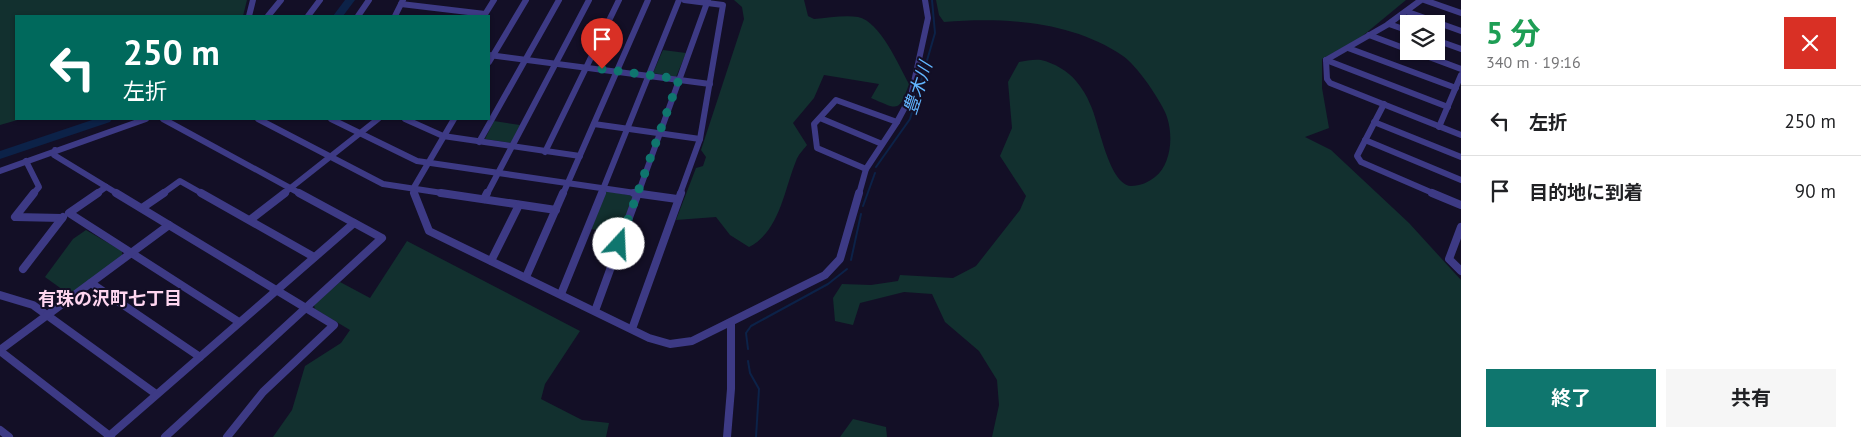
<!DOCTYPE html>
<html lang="ja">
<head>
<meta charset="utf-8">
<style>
  body { margin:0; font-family:"PT Sans","Noto Sans JP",sans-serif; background:#f6f6f6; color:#202124; height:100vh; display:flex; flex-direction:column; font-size:19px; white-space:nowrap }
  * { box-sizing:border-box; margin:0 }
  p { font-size:16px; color:#757577 }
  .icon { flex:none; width:28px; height:28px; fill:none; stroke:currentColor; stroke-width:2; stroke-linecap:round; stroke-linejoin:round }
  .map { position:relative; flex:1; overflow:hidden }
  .drawer { display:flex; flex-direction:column; background:#fff; width:400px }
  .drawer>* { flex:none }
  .guide { position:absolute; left:15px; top:15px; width:475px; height:105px; border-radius:0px; box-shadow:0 1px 4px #0004; background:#00695c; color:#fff; overflow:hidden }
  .buttons { position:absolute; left:1400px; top:15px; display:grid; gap:10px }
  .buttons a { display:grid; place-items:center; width:45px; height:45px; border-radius:0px; background:#fff; box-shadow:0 1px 4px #0004; font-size:25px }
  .pin { position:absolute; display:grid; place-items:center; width:42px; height:42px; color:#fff; margin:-51px -21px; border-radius:50% 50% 50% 0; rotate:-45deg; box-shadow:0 0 5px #0007 }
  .pin .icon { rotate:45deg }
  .me { position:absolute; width:55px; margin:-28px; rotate:20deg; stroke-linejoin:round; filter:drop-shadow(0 0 4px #0008) }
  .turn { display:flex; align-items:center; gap:18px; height:105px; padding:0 25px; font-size:22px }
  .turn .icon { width:65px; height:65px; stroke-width:2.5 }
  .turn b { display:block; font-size:35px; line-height:42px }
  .round { display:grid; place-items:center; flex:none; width:52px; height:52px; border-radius:0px; background:#f6f6f6 }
  .summary { display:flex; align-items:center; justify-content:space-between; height:85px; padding:0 25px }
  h1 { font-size:30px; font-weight:700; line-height:38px; color:#1e9e55 }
  .primary-button { display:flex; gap:10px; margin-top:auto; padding:10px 25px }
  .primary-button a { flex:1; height:58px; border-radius:0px; background:#0f766e; color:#fff; font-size:20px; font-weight:700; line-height:58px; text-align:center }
  .primary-button a+a { background:#f6f6f6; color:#202124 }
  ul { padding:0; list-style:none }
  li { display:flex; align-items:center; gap:15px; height:70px; padding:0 25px; border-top:1px solid #e0e0e0 }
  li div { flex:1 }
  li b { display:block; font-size:19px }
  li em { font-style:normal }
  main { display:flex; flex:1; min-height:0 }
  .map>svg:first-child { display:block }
  .green { fill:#12302f }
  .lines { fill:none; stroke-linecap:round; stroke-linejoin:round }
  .stream { stroke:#0c2248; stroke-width:2 }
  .river { fill:#0c2248; fill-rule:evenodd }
  .minor-far1 { stroke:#3d3a85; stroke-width:6 }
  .minor { stroke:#3d3a85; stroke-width:8 }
  .route { stroke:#0f766e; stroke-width:9; stroke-dasharray:0 16.2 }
  .labels { text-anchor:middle; stroke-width:4; stroke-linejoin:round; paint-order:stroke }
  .water-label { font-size:18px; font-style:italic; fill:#62b6ff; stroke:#130f26 }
  .neighbourhood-label { font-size:18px; font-weight:bold; fill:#ffd6f0; stroke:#130f26 }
</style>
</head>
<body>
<main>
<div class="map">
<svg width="1461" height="437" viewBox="0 0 1461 437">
  <rect width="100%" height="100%" fill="#130f26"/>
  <g class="green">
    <path d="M0 0H247L243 16H16V119H21L0 125Z"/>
    <path d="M734 0H804L808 16 814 19C828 18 844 15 858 17 880 21 899 66 909 84 899 114 897 109 871 98L879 84 824 75 814 98 793 123 807 145C803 150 798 155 796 161 784 190 780 231 749 247L730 235 716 217 676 220 696 168 703 166 706 157 701 150 744 19 742 7Z"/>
    <path d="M936 0H1406L1360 38 1322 59V88L1329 128 1305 137 1331 150 1409 223 1461 280V437H992L999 405 997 380 979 351 945 322 932 294 904 292 860 303 853 325 835 321 833 298 842 284 871 285 898 281 900 275 953 278 976 266 1020 210 1026 196 1000 156 1012 128 1008 82 1019 62C1026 61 1034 59 1041 60 1054 63 1068 71 1076 81 1082 88 1087 96 1090 104 1099 121 1108 184 1131 186 1140 186 1149 182 1155 177 1173 163 1174 129 1164 110 1156 94 1137 66 1123 56 1072 21 1004 17 944 22L939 15Z"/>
    <path d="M663 50 686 53 676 77 653 73Z"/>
    <path d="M494 121 520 125 511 143 485 139Z"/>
    <path d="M606 191 634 196 619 234 591 229Z"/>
    <path d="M86 230 122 251V256L70 295 45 277 73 239Z"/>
    <path d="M407 241 580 331 545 384 541 399 582 420 609 423 606 437H273L292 410 305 366 341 343 350 330 315 309 314 305 340 282 370 298Z"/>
    <path d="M853 419 886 427 887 437H840Z"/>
  </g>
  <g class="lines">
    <g class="stream">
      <path d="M876 167 910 119 935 33 932 0"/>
      <path d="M863 206 875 173"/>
      <path d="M851 260 861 214"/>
      <path d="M748 349 746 333 751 326 828 284 847 269"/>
      <path d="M748 361 750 373 759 389 756 437"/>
    </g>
    <g class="river">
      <path d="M345 0H355L343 16H333Z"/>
      <path d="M95 119H112L110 122 0 159V151Z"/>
    </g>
    <g class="minor-far1">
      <path d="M1424 0 1461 13"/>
      <path d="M401 4 485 14"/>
      <path d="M1408 12 1461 31"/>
      <path d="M249 16 253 0"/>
      <path d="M268 16 281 0"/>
      <path d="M308 16 320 0"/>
      <path d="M358 16 369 0"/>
      <path d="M395 16 403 0"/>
      <path d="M484 16 494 0"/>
      <path d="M1389 24 1409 31"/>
      <path d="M1369 35 1409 50"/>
      <path d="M1436 40 1461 49"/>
      <path d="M1348 48 1456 88"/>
      <path d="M1413 51 1461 69"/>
      <path d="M489 55 710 84"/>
      <path d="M1326 60 1327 79 1330 83 1461 135"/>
      <path d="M1326 60 1448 107"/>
      <path d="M1326 60 1387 25 1421 0"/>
      <path d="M489 62 526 0"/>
      <path d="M1384 104 1357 156 1361 162 1435 194"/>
      <path d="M820 118 882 144"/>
      <path d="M163 119 301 194"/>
      <path d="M258 119 383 184 449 194"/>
      <path d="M331 119 417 161 642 194"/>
      <path d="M405 119 443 136 580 156"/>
      <path d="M1374 122 1461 157"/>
      <path d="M594 124 700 139"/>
      <path d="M1439 127 1461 75"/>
      <path d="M1365 140 1461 180"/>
      <path d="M479 142 559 0"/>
      <path d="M55 150 54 155 118 194"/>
      <path d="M545 152 619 0"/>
      <path d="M26 161 39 187 33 194"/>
      <path d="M866 169 817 148 814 124 836 100 897 122"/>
      <path d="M0 171 146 119"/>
      <path d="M96 194 106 187"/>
      <path d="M162 194 180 181 203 194"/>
      <path d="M283 194 378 119"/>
      <path d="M415 194 413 189 454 119"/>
      <path d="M487 194 589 0"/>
      <path d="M563 194 648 0"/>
      <path d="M601 194 679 0"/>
      <path d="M638 194 708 0"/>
      <path d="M680 194 700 139 723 5 684 0"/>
      <path d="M859 194 866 169 897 122 911 96 928 18 925 0"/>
    </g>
    <g class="minor">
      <path d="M34 193 15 217 62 218"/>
      <path d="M98 193 69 213 239 322"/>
      <path d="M116 193 334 325 263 392 227 437"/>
      <path d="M201 193 314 257"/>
      <path d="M414 193 429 231 649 338 670 344 692 341 825 275 840 259 859 193"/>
      <path d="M441 193 556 210"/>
      <path d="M634 193 677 199"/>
      <path d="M1432 193 1461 205"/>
      <path d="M484 199 487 193"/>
      <path d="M142 208 164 193"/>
      <path d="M250 220 285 193"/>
      <path d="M1461 227 1449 259 1461 271"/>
      <path d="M491 261 519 205"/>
      <path d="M23 269 63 217"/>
      <path d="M526 277 563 193"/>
      <path d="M91 283 200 357"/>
      <path d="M561 294 602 193"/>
      <path d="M0 295 33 305 156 394"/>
      <path d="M595 311 638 193"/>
      <path d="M632 329 681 193"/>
      <path d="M0 350 169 225"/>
      <path d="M0 351 111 437"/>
      <path d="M0 430 9 437"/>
      <path d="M108 437 354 223"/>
      <path d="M165 437 382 238 299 193"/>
      <path d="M727 437 731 389V323"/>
    </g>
  </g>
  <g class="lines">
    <path class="route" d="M602 69 679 79 619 244"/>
  </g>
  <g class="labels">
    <g class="water-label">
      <text transform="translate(918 88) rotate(-72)" y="6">豊木川</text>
    </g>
    <g class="neighbourhood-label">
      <text x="110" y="305">有珠の沢町七丁目</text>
    </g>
  </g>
</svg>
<div class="buttons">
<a><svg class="icon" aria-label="layers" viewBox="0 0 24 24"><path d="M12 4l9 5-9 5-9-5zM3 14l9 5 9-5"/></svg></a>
</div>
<div class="pin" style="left:602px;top:69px;background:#d93025"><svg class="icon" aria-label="arrive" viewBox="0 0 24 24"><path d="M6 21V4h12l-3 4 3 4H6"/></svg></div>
<svg class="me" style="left:619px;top:244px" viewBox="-20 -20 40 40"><circle r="19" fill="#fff"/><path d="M0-13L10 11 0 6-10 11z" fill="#0f766e"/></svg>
<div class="guide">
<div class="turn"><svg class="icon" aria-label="left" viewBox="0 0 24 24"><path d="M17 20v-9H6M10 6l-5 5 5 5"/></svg><div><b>250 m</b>左折</div></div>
</div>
</div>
<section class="drawer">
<div class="summary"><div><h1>5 分</h1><p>340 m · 19:16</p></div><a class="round" style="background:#d93025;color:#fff"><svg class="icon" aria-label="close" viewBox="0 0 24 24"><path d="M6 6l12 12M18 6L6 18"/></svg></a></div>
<ul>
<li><svg class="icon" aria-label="left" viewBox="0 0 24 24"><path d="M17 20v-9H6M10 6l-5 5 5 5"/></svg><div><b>左折</b></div><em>250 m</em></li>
<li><svg class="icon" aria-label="arrive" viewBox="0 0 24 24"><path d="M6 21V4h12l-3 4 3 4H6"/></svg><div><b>目的地に到着</b></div><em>90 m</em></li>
</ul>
<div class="primary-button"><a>終了</a><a>共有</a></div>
</section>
</main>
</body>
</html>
